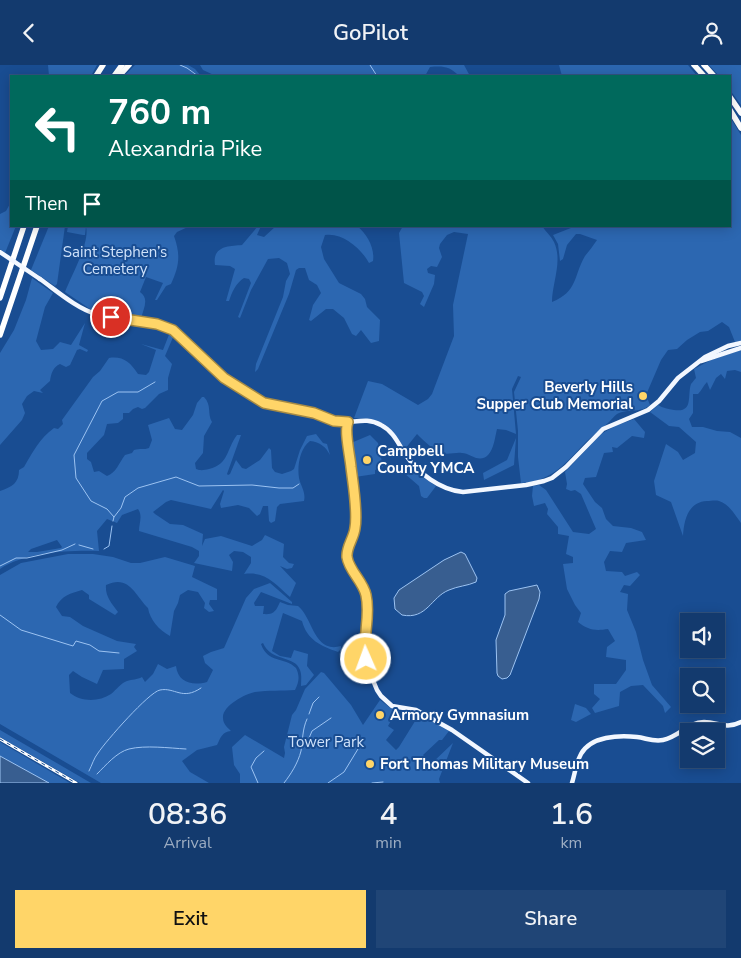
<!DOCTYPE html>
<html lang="en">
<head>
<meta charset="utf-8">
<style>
  body { margin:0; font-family:"Nunito Sans",sans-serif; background:#204576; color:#f1f3f6; height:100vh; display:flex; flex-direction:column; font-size:19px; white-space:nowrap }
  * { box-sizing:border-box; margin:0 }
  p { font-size:16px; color:#9dadc2 }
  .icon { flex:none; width:28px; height:28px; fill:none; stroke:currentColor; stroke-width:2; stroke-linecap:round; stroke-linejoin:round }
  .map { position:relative; height:718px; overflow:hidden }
  .drawer { display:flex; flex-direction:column; background:#133a6e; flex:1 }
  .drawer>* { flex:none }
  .hud { position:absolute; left:10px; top:10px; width:721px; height:152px; border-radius:0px; box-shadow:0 2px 12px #0003,0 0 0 1px #325481; background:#00695c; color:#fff; overflow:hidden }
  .tools { position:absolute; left:680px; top:548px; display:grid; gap:10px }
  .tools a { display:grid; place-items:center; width:45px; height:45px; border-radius:0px; background:#133a6e; box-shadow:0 2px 12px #0003,0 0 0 1px #325481; font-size:25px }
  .pin { position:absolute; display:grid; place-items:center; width:42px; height:42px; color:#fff; margin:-21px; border:2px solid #fff; border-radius:50%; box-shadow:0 1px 5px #0007 }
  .me { position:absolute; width:55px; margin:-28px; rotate:358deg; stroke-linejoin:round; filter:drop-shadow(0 0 4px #0008) }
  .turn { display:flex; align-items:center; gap:18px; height:105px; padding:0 15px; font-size:22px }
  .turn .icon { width:65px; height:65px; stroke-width:2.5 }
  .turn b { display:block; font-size:35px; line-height:42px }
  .then { display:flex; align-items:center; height:48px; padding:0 15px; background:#0003; gap:10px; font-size:19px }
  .eta { display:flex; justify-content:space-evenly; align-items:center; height:85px; text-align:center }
  .eta b { font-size:30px; font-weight:600; line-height:35px }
  .primary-button { display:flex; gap:10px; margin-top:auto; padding:10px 15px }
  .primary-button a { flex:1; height:58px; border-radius:0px; background:#ffd568; color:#111; font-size:20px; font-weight:600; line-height:58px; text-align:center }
  .primary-button a+a { background:#204576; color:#f1f3f6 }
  header { display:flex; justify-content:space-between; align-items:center; height:65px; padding:0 15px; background:#133a6e; font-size:22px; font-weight:600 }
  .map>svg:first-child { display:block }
  .green { fill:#2c67b1; fill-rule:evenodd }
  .water { fill:#385e90; stroke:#9cc3f2 }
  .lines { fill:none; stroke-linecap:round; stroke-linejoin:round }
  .stream { stroke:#9cc3f2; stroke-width:1 }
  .major { stroke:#f2f7ff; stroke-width:4.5 }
  .highway { stroke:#fff; stroke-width:5.5 }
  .rail-casing { stroke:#fff; stroke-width:3 }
  .rail { stroke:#194d92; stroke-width:1; stroke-dasharray:4; stroke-linecap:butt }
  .major-bridge { stroke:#f2f7ff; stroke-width:4.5 }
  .route-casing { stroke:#a68a44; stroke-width:12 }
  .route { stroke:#ffd568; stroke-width:9 }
  .poi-dot { fill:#ffd568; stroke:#194d92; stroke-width:2 }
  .labels { text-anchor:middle; stroke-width:4; stroke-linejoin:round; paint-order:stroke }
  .park-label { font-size:15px; fill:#d0e3fb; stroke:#194d92 }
  .poi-label { font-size:15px; font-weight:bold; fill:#fff; stroke:#194d92; text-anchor:start }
</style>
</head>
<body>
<header><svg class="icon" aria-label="back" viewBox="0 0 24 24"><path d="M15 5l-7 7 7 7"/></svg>GoPilot<svg class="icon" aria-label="person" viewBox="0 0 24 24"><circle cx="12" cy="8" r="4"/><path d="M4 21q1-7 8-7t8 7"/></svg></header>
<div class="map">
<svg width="741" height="718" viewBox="0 0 741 718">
  <rect width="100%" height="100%" fill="#194d92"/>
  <g class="green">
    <path d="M48 0H97L91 11H49Z"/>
    <path d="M135 0H188L195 4 201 11H124Z"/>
    <path d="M200 0H464L470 11H459C449 1 443 1 430 2L425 11H216L203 5Z"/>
    <path d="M559 0H688L697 11H562Z"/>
    <path d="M709 0H741V40L730 25V11H719Z"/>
    <path d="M730 52 741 70V276L735 277 729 262 722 257 708 266 700 267 687 275 677 284 668 285 661 295 646 330 650 340C639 349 629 343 617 349 614 351 612 354 609 357 602 364 594 369 588 375 566 397 554 416 521 418L518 392V366L514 327 521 312 518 311 512 324 516 369 506 365 497 364C495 372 494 384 488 390 479 399 470 388 462 388 456 387 448 390 442 388 433 385 424 376 417 369L405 384C389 358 384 355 354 353L368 316 382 319 418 340 428 334 432 329 454 271 453 240 468 169 454 167 447 170 440 179 439 183 442 192 437 202 431 201 427 204 428 208 435 210 434 219 424 242 420 239 424 231 422 227 404 218 399 168 403 161H542C546 167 551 171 554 177 563 196 552 218 552 237 578 226 573 212 585 191 589 186 593 181 597 175L580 169H576L567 180 563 194 560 196 558 179 553 170 576 161H730Z"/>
    <path d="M11 137V161H16L5 188 0 184V149L6 146Z"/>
    <path d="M49 161H65L57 219 55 221 31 205Z"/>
    <path d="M68 161H190L177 167 174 171C181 191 179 201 171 219L166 221 157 235H155L163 218 146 212 140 227C150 234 143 244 141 254L93 246 65 227C71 211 90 178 86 162L85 170H83L67 167Z"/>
    <path d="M258 161H261L257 170 264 172 276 161H357C367 169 375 183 373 196L369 198C361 183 342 167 325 170L321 182 324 194 339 218 361 229 365 234 367 242 380 255 379 276 371 278 361 265 356 271 352 269 344 253 333 244H326L311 256 309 255 313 240 321 228 317 220 309 215 305 203H299L296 205 289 229 258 304 255 307 256 299 283 232 286 216 290 209 287 198 279 193 268 194 251 225 240 253 238 252 251 218 249 214 244 213C236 218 232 227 229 236H226L235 204 230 201 215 200C212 181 229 181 242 180Z"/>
    <path d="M32 213 53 228 45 242 36 276 41 285 53 284 60 277 71 280 85 258 79 280 88 285 87 287 80 284 77 285 70 300 66 302 60 299C53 302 51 309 50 316L40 325 43 328 34 326 27 331 22 339 25 348 22 355 0 380V288L14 265 26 235Z"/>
    <path d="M170 267 174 270 165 291 172 299 168 313V325L159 329 145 343 142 344 138 342 133 344 129 348H123V354L118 358 107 359 104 370 87 388V394L91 397 94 407 99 406 107 411C116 408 119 398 125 390L132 388 134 385C140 383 144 385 149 383L152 375 148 360 169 353 175 364 182 365 193 350 197 338 202 332H204C212 340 207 349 212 357L204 371 203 388 195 398 196 404C201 406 204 405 209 404 229 399 226 385 237 370H241L227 409 228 410 230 409 236 395 242 403 246 404 260 395 269 383 271 385 272 403 275 407 282 409 291 406 294 404 300 385 307 371 316 369 323 378 327 379 330 390C326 382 320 377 310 376 300 383 297 401 299 413 301 422 306 427 304 436L280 439 277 442 275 456 271 458 269 456 268 441H263L260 449 257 451 249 443 238 440 221 443 220 439 224 426 223 425 211 444 171 435 166 437 153 447 155 449 170 459 183 460 203 469 202 481 205 474 221 471 252 481 262 475 265 470 282 478 284 479 283 492 289 498 294 499 292 503 287 504 280 501 296 518 290 532C275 519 266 506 244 509L251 498V492L243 487 234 486 229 490 233 497 232 506 194 498 199 491V486L192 482 139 466C139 458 143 451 138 444L122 450 117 458 107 454 97 466 99 486C69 485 25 487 0 504V426C12 422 19 418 19 405L24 402C32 388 40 373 54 363L58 364 63 359 62 355 93 312 100 306 109 293C123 291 130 297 138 309L146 310 149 307 156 285 141 279 163 285ZM57 475 62 482 61 483 37 487H28L31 484Z"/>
    <path d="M741 285V307L735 305 727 306 725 314 721 309 716 313 710 325 707 317C703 321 702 325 698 329H693V348L689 354 692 362H703L717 366 730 367 741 373V458C735 450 729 439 719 436 716 435 710 436 707 436 688 437 684 455 683 471L671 437 656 430 654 416 666 379 678 387 683 395 695 388 696 377 679 362 669 361 650 347 658 340C663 343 668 344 674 345 694 348 687 331 691 319 692 318 695 314 696 313L694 304 711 295Z"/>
    <path d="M634 354 645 367 644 373 632 371 617 383 612 382 613 387 604 388 596 412 585 413 583 419 595 437 602 443 606 454 613 461 631 463 642 467 646 475 626 478 622 487 610 486 604 497 606 506 622 507 625 511 637 507 640 510 630 521 624 520 620 527 628 529 627 545 636 567 643 595 652 620 671 642 665 648 663 641 643 620 631 621 620 627 619 641 595 648 592 643 600 634 594 629V619H616L626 605V595L606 592 607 582 615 576 608 564C595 566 588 565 578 557L581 548 575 540 567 524 563 499 573 498V492L566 489 569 471 558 469V462L547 449 548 444 545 438 534 441 532 431 533 421 539 420 546 425 573 467 589 469 596 464 581 429 575 425 571 426 566 424 567 419 565 407 601 369 615 361Z"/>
    <path d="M370 370 378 378 383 402 375 405V409L355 412 351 378Z"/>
    <path d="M516 373 514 400 484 415 483 408 507 395Z"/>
    <path d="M405 400 436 421 427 433H424L421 431 419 421 404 408Z"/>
    <path d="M68 489H93L113 492 131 498H140L165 492 195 501 192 512 217 524V535H210L209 539 214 546 209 547 204 543 205 538 198 527 188 525 180 530 178 538 174 546 170 571C159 565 150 555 148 543 135 530 129 509 106 520 105 531 111 538 118 547L115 550 89 534V530L82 525C71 528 61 531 56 542L62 551 70 552 83 561 117 576 136 579 134 582 137 586 124 594V604L103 605 97 619 82 612 73 606 69 610 70 628C81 637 99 637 111 629 116 625 121 618 127 616 132 614 137 615 142 612L145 617 153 609 158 599 167 604 176 601C178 618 193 621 207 617L213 605 205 598 203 591 211 587 224 583 246 533 254 524 270 518 292 537V539L261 527 254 538 255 541H264L263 549C274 550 276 546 280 537L288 540 298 541C313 553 314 589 341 581V584L338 587C321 581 307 575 302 556L283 548 272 586 280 591 291 593 294 585 308 589 307 601 314 610 306 620 301 621C301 616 302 610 300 605 295 590 271 597 263 578L261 579C268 599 284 591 296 603 300 611 299 617 295 625 282 626 268 625 255 627 245 629 222 641 223 653 223 659 228 663 231 666 222 667 221 672 217 680L197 685 182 696 190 707 209 718H101L0 659V510L21 498Z"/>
    <path d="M321 607 324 608 351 640 363 660 380 635 389 642 397 645 388 661 394 665 386 675 396 685 399 682 417 653 420 652 418 649 449 666 442 675H439L423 690 431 699 453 678 439 714 440 718H240V709L234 700 232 682 245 670 284 693 285 688 284 682 292 650 296 645 305 624Z"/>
    <path d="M575 639 586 643 591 649 576 657 571 655Z"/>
    <path d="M0 665 91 718H80L0 672Z"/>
    <path d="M0 677 70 718H49L0 691Z"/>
  </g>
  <g class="water">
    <path d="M461 487 465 489 477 513 476 517C467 521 458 521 449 525 431 532 427 555 402 550L395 544 394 533 399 525 444 495Z"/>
    <path d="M537 520 540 527 539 534 510 610 507 613 502 614 498 611 497 608 496 575 505 550V529L509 526Z"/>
    <path d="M0 691 49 718H0Z"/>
  </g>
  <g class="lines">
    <g class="stream">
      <path d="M180 0 187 3 198 11"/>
      <path d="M370 0 377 11"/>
      <path d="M114 452 121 443 125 432 138 423 176 412 199 421 252 420 279 423H293L299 419"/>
      <path d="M113 456 114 452 107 444 91 436 76 413 74 390 102 336 118 327H138L155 317"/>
      <path d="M79 480 93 484"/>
      <path d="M104 484 109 481 112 461"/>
      <path d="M0 501 16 493H27L62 485 75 479"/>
      <path d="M0 550 21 565 73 581 76 576 90 580 99 586 119 588"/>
      <path d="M309 649 313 638 319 632"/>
      <path d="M307 678 312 666 331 653"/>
      <path d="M89 706C92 700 94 693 98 688 106 676 149 627 160 625 175 622 182 636 201 623"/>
      <path d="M97 709C106 700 117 687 129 684 145 680 169 683 186 684"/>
      <path d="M258 718 251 702 256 693 264 686"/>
      <path d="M284 718C291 709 298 698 301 686 303 675 302 665 307 654"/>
      <path d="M328 718 344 707 358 684"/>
      <path d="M372 718 383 717"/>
    </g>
    <g class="major">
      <path d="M40 214C57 226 76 243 96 249 123 257 156 251 178 269 205 294 229 324 264 338 280 345 299 344 316 349 322 350 327 354 333 356 350 361 364 350 381 360 393 366 398 378 405 389 418 408 440 425 463 427L526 420 544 416 552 413 566 402 603 364 648 345 659 336 678 313 705 292 728 281 741 278"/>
      <path d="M701 296 741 283"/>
      <path d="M348 357 346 363 350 385 355 462 348 484 347 491 348 497 363 520 366 530 368 553 363 591 377 625 381 631 392 641 416 645 452 665 528 718"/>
      <path d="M572 718C575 708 576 698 581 689 591 671 619 670 637 672 646 673 653 677 663 675 679 672 688 657 704 657 719 657 725 665 741 657"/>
    </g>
    <g class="highway">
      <path d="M694 0 704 11"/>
      <path d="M704 0 714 11"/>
      <path d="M96 11 103 0"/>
      <path d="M114 11 122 0"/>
      <path d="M119 11 129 0"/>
      <path d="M730 32 741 48"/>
      <path d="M730 45 741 63"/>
      <path d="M0 233 24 161"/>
      <path d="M0 270 37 161"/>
    </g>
    <g class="rail-casing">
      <path id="rail" d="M0 674 76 718"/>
    </g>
    <use href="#rail" class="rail"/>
    <path class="major-bridge" d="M0 187 40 214"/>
  </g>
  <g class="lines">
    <g class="route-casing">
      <path id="route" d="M111 252 157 259 173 265 224 313 264 338 314 348 334 356 348 357C344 365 350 391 351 402 353 419 358 447 355 463 354 473 346 482 347 492 349 506 363 516 366 530 371 552 362 572 366 594"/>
    </g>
    <use href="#route" class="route"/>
  </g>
  <g class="poi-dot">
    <circle cx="643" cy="331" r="5"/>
    <circle cx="367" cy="395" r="5"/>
    <circle cx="380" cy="650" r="5"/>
    <circle cx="370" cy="699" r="5"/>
  </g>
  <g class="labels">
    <g class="park-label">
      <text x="115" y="192">Saint Stephen’s<tspan x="115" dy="17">Cemetery</tspan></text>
      <text x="326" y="682">Tower Park</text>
    </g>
    <g class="poi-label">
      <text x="633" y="327" text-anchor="end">Beverly Hills<tspan x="633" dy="17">Supper Club Memorial</tspan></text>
      <text x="377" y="391">Campbell<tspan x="377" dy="17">County YMCA</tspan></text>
      <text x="390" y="655">Armory Gymnasium</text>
      <text x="380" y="704">Fort Thomas Military Museum</text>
    </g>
  </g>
</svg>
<div class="tools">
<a><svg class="icon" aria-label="sound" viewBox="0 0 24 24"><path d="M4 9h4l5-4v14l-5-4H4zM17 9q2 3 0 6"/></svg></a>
<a><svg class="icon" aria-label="search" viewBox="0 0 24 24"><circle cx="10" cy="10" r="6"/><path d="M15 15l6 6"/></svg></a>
<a><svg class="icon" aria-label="layers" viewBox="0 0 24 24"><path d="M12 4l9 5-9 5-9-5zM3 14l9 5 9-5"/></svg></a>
</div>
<div class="pin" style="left:111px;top:252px;background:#d93025"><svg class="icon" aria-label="arrive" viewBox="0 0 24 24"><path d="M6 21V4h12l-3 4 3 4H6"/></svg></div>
<svg class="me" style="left:366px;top:594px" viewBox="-20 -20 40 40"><circle r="17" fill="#ffd568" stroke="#fff" stroke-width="3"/><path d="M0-11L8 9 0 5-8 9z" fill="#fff"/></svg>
<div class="hud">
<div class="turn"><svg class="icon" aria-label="left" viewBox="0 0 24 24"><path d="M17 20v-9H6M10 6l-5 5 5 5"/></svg><div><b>760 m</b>Alexandria Pike</div></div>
<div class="then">Then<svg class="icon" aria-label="arrive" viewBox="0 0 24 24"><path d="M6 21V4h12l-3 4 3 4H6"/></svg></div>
</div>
</div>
<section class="drawer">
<div class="eta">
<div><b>08:36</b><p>Arrival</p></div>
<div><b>4</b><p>min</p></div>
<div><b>1.6</b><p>km</p></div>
</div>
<div class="primary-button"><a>Exit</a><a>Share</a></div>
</section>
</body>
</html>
